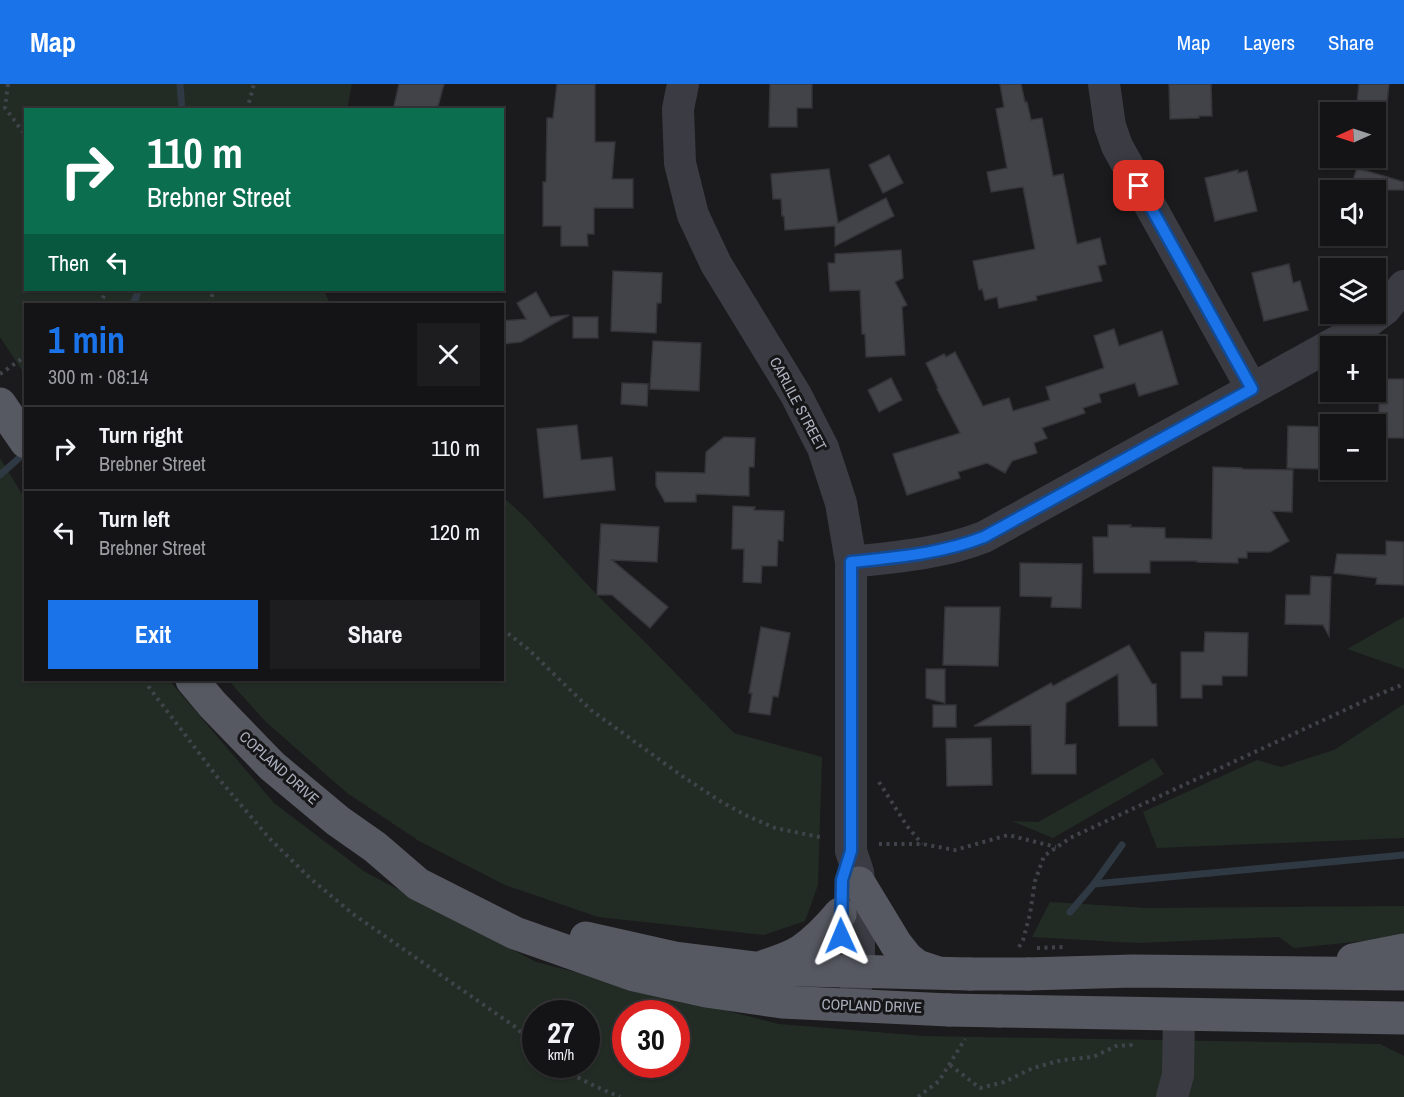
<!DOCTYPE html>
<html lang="en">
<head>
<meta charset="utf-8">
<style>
  body { margin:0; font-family:"Archivo Narrow",sans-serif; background:#1d1d1f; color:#f1f3f6; height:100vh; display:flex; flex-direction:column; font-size:22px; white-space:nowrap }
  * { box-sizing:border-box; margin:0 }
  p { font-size:20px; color:#9d9ea1 }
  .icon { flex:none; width:33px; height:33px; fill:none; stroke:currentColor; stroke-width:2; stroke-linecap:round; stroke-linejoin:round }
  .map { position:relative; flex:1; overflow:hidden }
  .panel { position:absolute; left:24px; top:219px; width:480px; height:378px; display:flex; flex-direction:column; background:#141416; border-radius:0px; box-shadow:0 2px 4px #0004,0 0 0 2px #333335 }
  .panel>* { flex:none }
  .guide { position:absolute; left:24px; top:24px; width:480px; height:183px; border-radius:0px; box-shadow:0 2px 4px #0004,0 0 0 2px #333335; background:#0b6e4f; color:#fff; overflow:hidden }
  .needle { width:39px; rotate:267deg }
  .controls { position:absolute; left:1320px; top:18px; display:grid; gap:12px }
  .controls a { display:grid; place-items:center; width:66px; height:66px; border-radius:0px; background:#141416; box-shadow:0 2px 4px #0004,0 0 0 2px #333335; font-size:30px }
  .speed { position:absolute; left:522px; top:916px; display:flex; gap:12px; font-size:30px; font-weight:700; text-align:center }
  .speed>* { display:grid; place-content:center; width:78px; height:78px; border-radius:50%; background:#141416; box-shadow:0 2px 4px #0004,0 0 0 2px #333335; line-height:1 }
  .speed small { font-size:15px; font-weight:400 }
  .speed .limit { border:9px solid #d22; background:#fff; color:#111 }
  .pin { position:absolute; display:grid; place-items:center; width:51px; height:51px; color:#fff; margin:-26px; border-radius:12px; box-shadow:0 3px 9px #0006 }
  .me { position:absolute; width:66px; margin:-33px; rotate:359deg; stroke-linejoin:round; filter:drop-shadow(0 0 4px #0008) }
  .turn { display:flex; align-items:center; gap:21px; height:126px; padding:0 24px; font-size:27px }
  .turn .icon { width:78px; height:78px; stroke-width:2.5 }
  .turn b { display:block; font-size:42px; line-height:51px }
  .then { display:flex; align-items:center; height:57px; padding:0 24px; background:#0003; gap:12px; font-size:22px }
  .round { display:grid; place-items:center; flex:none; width:63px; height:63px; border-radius:0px; background:#1d1d1f }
  .overview { display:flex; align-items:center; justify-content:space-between; height:102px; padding:0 24px }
  h1 { font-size:36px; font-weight:800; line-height:45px; color:#1a73e8 }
  .primary-button { display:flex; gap:12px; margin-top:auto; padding:12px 24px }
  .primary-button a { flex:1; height:69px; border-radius:0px; background:#1a73e8; color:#fff; font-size:24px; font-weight:800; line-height:69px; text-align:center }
  .primary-button a+a { background:#1d1d1f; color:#f1f3f6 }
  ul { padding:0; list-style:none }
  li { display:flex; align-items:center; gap:18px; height:84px; padding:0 24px; border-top:2px solid #333335 }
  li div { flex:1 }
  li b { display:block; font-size:22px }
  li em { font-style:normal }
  header { display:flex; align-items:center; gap:36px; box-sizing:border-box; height:84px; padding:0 30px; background:#1a73e8; color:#fff }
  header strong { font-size:28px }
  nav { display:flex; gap:33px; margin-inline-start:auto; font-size:21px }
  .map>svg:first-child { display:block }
  .green { fill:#222c24; fill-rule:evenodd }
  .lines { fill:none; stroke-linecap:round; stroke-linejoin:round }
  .stream { stroke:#2f3943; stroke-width:7 }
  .building { fill:#424348; stroke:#353439; stroke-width:1.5 }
  .path { stroke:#41434a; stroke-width:4; stroke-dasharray:3 4.5; stroke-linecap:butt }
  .minor { stroke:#3b3c43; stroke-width:32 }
  .major { stroke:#575962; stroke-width:33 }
  .path-bridge { stroke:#41434a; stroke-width:4; stroke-dasharray:3 4.5; stroke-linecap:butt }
  .major-bridge { stroke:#575962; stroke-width:33 }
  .route-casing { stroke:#114b97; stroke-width:15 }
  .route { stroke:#1a73e8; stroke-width:10 }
  .labels { text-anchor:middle; stroke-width:6; stroke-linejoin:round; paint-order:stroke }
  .street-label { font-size:15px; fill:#acb1be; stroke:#161618 }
</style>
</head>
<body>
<header>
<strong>Map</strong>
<nav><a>Map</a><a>Layers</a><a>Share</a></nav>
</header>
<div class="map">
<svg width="1404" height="1013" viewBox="0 0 1404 1013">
  <rect width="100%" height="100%" fill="#1b1b1d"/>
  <g class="green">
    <path d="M0 0H352L347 25 26 26V206H324L330 220H26L25 291 0 253Z"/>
    <path d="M0 374 25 415 26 596H169L274 719 365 788 536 878 779 940 924 952 1380 960 1404 972V1013H0ZM536 930H586V981H536ZM626 930H676V981H626Z"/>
    <path d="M503 413 525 433 597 511 646 559 734 649 822 673 818 801 805 837 764 851 598 833 505 801 419 757 347 709 266 638 228 596H502Z"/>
    <path d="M1404 533V585L1347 565Z"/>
    <path d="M1404 620V754L1157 764 1143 728 1257 676 1281 683 1334 666Z"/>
    <path d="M1153 674 1164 690 1053 754 1012 737 1038 738Z"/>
    <path d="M1050 818 1146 824 1404 822V853L1294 864 1279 853 1137 859 1032 853Z"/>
  </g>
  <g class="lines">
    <g class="stream">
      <path d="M180 0 182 26"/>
      <path d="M133 220 139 206"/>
      <path d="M0 391 26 368"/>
      <path d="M1094 800 1122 761"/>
      <path d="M1070 828 1094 800 1404 771"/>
    </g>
  </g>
  <g class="building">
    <path d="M399 0H444L437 26H393Z"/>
    <path d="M557 0H595V58H615L612 95H633V124H594V150H587L588 162H561V142H543V98H546L547 34H553Z"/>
    <path d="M770 0H812V24H797V43H769Z"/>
    <path d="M1000 0H1021L1025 18H1027L1031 36 1042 34 1053 92 1063 90 1077 160 1100 154 1106 180 1098 182 1102 197 1036 212 1037 216 999 224 997 213 985 216 982 205 979 206 973 177 1035 165 1023 103 991 108 987 88 1007 84 996 25 1004 23Z"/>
    <path d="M1169 0H1211L1212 32H1199V34L1170 35Z"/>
    <path d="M1359 0H1389L1386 28H1356Z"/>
    <path d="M889 71 903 99 883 109 869 81Z"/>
    <path d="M1357 84 1404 98V106H1350Z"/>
    <path d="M829 85 838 139 886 114 894 132 835 162V142L785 146 784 132H782L781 115H773L771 90Z"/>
    <path d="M1238 86V89L1247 87 1257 127 1215 137 1205 94Z"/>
    <path d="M901 166 903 194 895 198 907 221 902 223 905 271 866 273 865 250H862L860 206 830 207 828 179H835V170Z"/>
    <path d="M1289 180 1293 199 1300 197 1308 226 1264 237 1252 189Z"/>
    <path d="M613 187 662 189 661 219H657L656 249 611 247Z"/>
    <path d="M536 208 550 233 569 231 521 258 502 260V237L526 235 517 219Z"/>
    <rect x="573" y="233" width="25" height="21"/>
    <path d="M1114 245 1119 262 1162 247 1178 300 1139 312 1135 299 1099 310 1101 318 1083 324 1085 329 1042 344 1047 354 1034 359 1037 369 1012 377 1005 389 987 379 958 388 960 394 907 411 893 370 960 349 937 305 938 304 926 279 944 270 946 273 955 268 983 322 1009 314 1013 327 1050 316 1046 303 1104 284 1094 252Z"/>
    <path d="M653 257 701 259 699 307 650 305Z"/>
    <path d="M891 294 902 316 879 328 868 306Z"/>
    <path d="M1382 295H1404V354H1379V318L1382 317Z"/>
    <path d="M622 299 648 300 647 322 621 320Z"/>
    <path d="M577 341 581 376 612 373 615 406 544 414 537 345Z"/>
    <path d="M1288 342 1330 343V371L1320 370V385L1287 384Z"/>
    <path d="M724 353 755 354 754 383H749V412L696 410V418H665L656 402V388L705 389 706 368Z"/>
    <path d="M1213 383 1242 384V385L1293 386 1292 428 1272 427 1289 457 1270 468H1247V474H1238V479L1197 478V477H1150V489H1094L1093 453H1108V441H1131L1130 443 1165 444V454L1212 455Z"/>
    <path d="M733 422 755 423 754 426 784 427 783 457 778 456 777 482H762L761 499 743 498 744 465H732Z"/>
    <path d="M601 440 659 443 657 478 612 476 668 523 650 544 612 511H597Z"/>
    <path d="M1386 457 1404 458V501L1376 500 1377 494 1334 489 1337 470 1386 471Z"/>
    <path d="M1020 479 1082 480 1081 524 1051 523 1052 513 1020 512Z"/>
    <path d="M1311 492 1331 493 1329 552 1323 541 1285 540 1286 511H1310Z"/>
    <path d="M945 523H1000L998 582 943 581Z"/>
    <path d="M761 543 790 549 778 613 773 612 770 631 749 628 752 609H749Z"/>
    <path d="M1205 548 1248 549 1247 592H1222V601H1202V614H1181V568H1204Z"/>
    <path d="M1129 561 1152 600H1156L1157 642H1119L1118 590 1066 619 1065 661 1076 660V690H1032L1031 641 974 642 1051 599 1053 602Z"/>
    <path d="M926 585H945V619L926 614Z"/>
    <rect x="933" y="621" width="23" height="22"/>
    <path d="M991 654 992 701 947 702 946 655Z"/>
  </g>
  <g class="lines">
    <g class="path">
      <path d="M8 0 5 24 26 52"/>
      <path d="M247 26 254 0"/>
      <path d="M98 220 103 214 105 206"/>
      <path d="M209 220 214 206"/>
      <path d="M0 290 26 272"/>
      <path d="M502 545 528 565 591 626 682 692 720 717 745 731 775 744 824 754"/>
      <path d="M144 596 151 606 218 694 270 755 311 795 353 830 514 942 536 961"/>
      <path d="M879 698 907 742 922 760"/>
      <path d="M879 760H922L955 766 1008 751 1056 763"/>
      <path d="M1019 863 1023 856 1030 830 1035 797 1044 772 1070 754 1375 612 1404 600"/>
      <path d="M559 981C577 995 599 1004 620 1013"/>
      <path d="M950 981 980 1004 1004 998 1033 984 1062 976 1093 973 1116 962 1131 961 1132 957"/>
      <path d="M918 1013 939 997 965 955"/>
    </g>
    <g class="minor">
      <path d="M683 0 678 25 680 79 693 131 716 180 796 311 823 364 841 419 851 478V767L858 788 859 799V877L854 921"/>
      <path d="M1104 0 1110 42 1117 62 1252 305"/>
      <path d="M851 478C897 473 940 470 984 453L1351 250 1385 225 1404 202"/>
      <path d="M1172 1013 1178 991 1179 930"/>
    </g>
    <g class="major">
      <path d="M0 320 26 358"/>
      <path d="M192 596 212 620 272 682 338 737 375 763 418 800 515 849 634 891 706 907 782 918 949 926"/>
      <path d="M859 799 896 860 907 874 917 882 935 888"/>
      <path d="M586 854 675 874 762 885 970 890"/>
      <path d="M1353 876 1404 866"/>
      <path d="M765 882C777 878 790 874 801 867 816 857 829 843 840 830"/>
      <path d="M1028 890 1133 887 1404 890"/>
      <path d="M1000 927 1404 934"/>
    </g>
    <path class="path-bridge" d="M1037 864 1063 863"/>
    <g class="major-bridge">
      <path d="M970 890H1028"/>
      <path d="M949 926 1000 927"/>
    </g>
  </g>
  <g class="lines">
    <g class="route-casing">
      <path id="route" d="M841 852 842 796 851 767V478C897 473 940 470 984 453L1252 305 1139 102"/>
    </g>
    <use href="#route" class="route"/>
  </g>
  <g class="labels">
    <g class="street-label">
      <text transform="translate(798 320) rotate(62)" y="5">CARLILE STREET</text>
      <text transform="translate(279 684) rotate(42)" y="5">COPLAND DRIVE</text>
      <text transform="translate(872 922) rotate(2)" y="5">COPLAND DRIVE</text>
    </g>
  </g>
</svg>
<div class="controls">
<a><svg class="needle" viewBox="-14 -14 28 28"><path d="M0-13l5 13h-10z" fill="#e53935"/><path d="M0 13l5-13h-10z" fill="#9d9ea1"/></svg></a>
<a><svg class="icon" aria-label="sound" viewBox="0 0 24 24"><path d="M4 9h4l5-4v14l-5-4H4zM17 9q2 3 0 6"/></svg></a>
<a><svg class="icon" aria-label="layers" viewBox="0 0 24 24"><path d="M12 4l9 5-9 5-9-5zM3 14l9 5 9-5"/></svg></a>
<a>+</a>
<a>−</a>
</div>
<div class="speed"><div>27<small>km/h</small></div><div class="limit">30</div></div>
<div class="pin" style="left:1139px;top:102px;background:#d93025"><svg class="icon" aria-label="arrive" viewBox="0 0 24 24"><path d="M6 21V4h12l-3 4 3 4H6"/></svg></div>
<svg class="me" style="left:841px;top:852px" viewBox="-20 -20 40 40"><path d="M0-17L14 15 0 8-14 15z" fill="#1a73e8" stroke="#fff" stroke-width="4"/></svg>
<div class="guide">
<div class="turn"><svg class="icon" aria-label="right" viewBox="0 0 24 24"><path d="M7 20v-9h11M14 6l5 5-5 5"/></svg><div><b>110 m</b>Brebner Street</div></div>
<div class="then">Then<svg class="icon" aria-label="left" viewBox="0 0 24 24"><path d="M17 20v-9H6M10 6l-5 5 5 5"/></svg></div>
</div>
<section class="panel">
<div class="overview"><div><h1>1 min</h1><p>300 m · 08:14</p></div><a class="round"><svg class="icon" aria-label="close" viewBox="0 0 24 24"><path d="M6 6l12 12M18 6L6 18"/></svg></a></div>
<ul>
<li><svg class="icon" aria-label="right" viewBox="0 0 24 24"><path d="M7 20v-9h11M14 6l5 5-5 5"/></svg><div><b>Turn right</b><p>Brebner Street</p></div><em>110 m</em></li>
<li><svg class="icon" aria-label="left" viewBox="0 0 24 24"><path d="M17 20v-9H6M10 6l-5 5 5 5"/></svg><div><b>Turn left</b><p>Brebner Street</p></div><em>120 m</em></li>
</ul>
<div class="primary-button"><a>Exit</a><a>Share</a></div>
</section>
</div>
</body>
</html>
